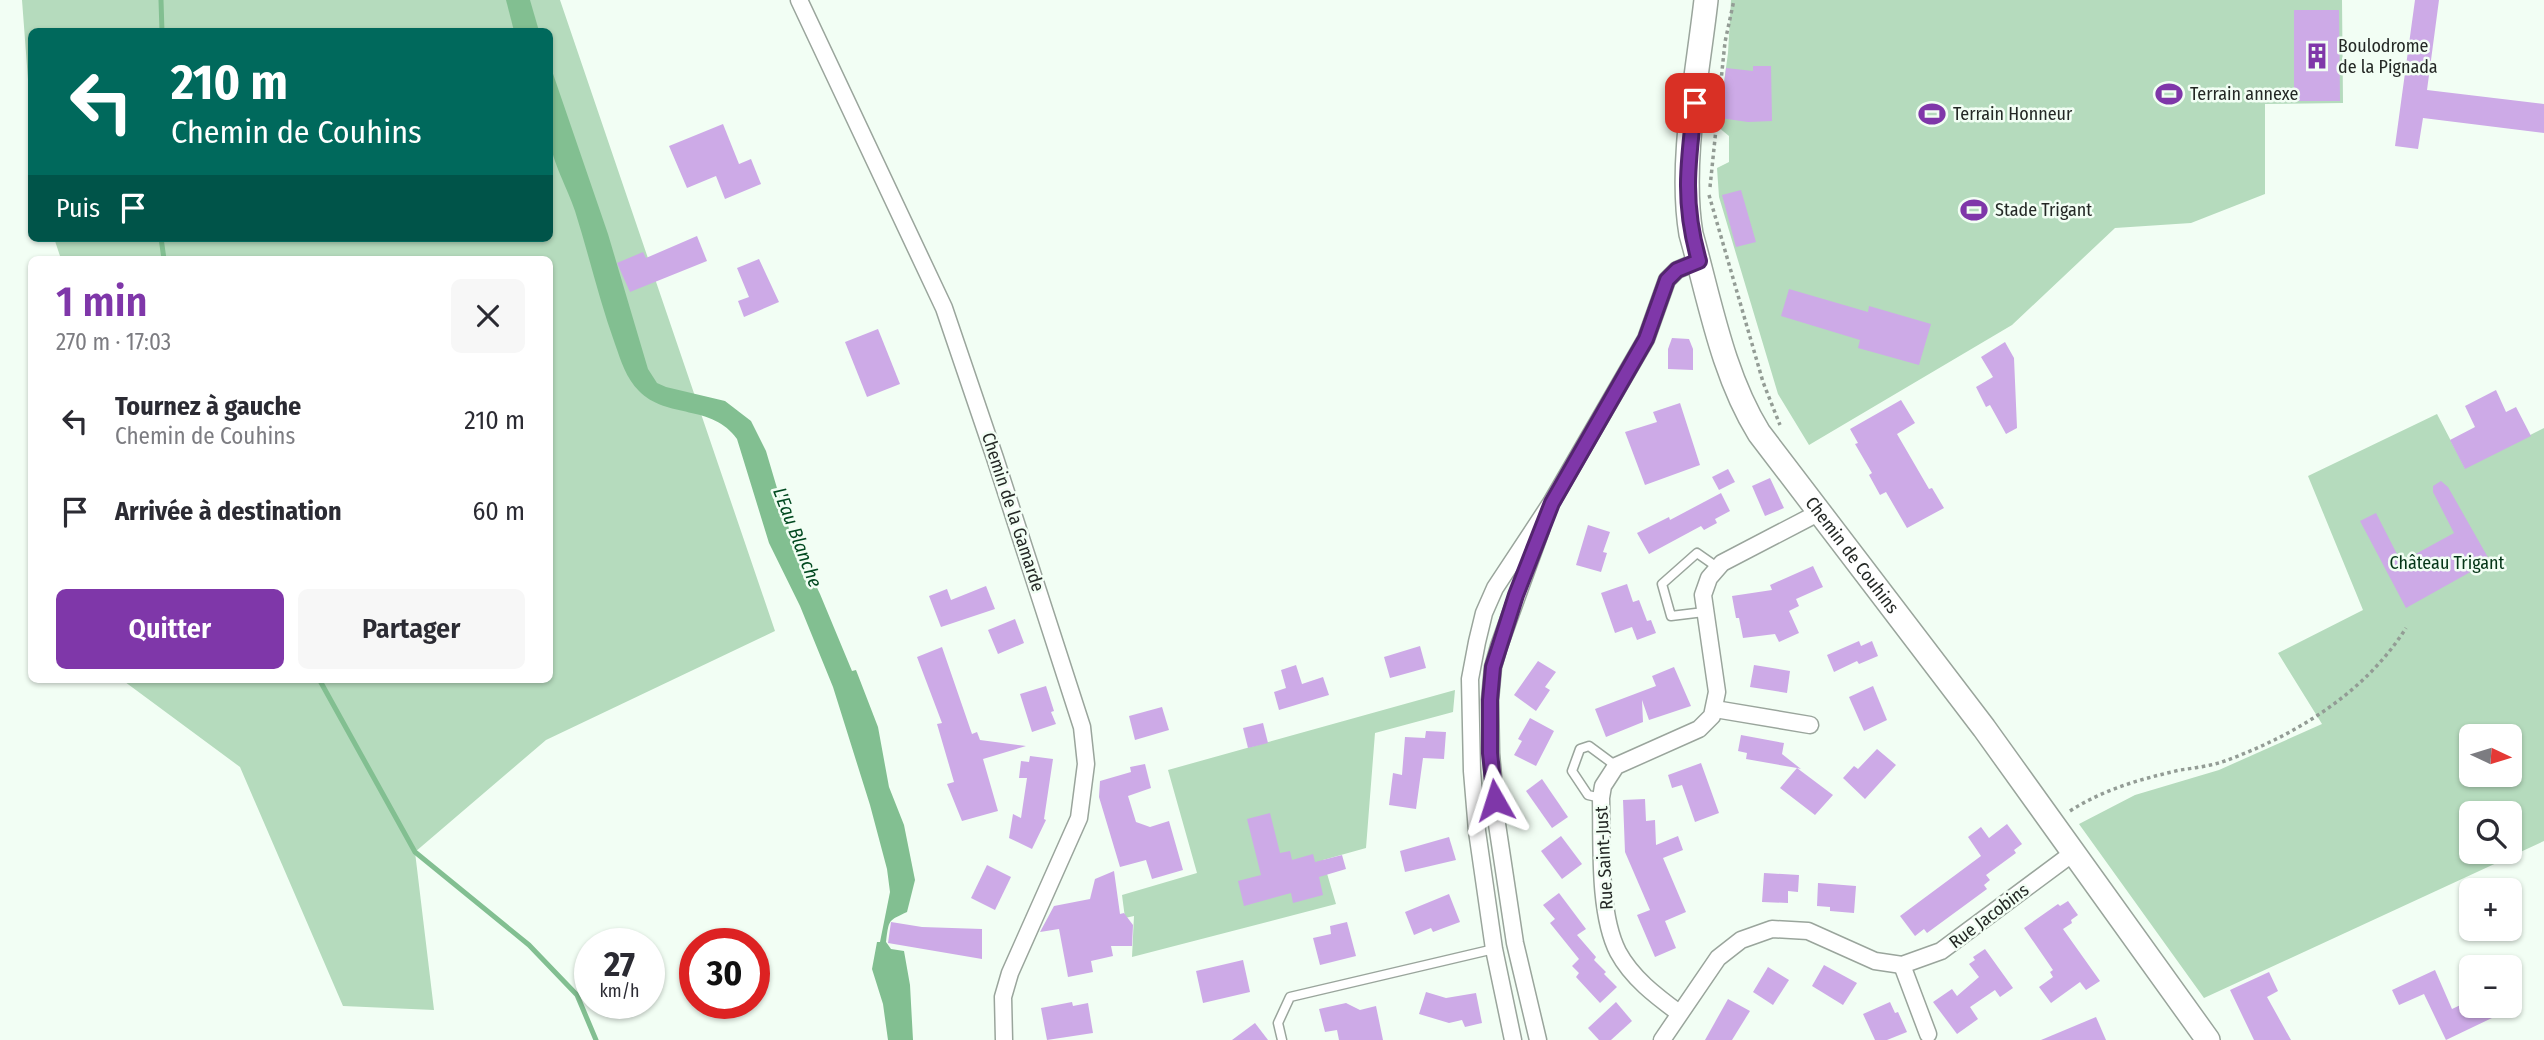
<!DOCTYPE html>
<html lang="fr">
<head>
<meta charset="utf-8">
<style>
  body { margin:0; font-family:"Fira Sans Condensed",sans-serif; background:#f7f7f7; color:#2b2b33; height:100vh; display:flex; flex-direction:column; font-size:26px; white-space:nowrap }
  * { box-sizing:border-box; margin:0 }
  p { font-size:23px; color:#7c7c81 }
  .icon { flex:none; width:38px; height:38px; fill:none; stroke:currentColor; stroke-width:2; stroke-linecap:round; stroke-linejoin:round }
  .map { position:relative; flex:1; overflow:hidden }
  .side { position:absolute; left:28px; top:256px; width:525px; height:427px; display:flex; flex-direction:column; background:#fff; border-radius:10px; box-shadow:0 2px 5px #0004 }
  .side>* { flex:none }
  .guide { position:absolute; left:28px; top:28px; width:525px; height:214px; border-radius:10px; box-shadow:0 2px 5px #0004; background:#00695c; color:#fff; overflow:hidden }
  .needle { width:46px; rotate:94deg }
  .controls { position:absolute; left:2459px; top:724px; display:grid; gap:14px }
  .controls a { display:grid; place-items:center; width:63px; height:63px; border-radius:10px; background:#fff; box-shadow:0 2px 5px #0004; font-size:35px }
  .speed { position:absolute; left:574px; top:928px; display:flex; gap:14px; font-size:35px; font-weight:700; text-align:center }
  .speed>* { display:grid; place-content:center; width:91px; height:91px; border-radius:50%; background:#fff; box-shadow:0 2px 5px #0004; line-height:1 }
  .speed small { font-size:18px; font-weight:400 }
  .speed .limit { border:10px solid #d22; background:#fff; color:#111 }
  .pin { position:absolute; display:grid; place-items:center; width:60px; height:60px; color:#fff; margin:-30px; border-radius:14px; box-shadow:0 4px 10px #0006 }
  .me { position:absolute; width:77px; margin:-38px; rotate:354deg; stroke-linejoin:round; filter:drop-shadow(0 0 5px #0008) }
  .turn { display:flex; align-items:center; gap:24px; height:147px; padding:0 28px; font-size:32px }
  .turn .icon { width:91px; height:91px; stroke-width:2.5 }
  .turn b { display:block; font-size:49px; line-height:60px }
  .then { display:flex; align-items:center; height:66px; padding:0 28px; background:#0003; gap:14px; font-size:26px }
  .round { display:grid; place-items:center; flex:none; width:74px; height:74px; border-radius:10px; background:#f7f7f7 }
  .overview { display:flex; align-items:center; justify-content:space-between; height:119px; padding:0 28px }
  h1 { font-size:42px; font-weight:600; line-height:52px; color:#7f37a9 }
  .cta { display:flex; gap:14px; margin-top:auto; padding:14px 28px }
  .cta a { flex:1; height:80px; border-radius:10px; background:#7f37a9; color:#fff; font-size:28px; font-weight:600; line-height:80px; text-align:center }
  .cta a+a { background:#f7f7f7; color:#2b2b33 }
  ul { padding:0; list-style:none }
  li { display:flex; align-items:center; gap:21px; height:91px; padding:0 28px }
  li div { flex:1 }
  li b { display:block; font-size:26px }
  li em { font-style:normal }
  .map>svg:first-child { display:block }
  .green { fill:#b5dbbd; fill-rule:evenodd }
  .water { fill:#82bf91 }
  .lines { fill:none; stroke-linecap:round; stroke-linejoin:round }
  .stream { stroke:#82bf91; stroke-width:5 }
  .building { fill:#cdaae7 }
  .lane-casing { stroke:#9aa59c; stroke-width:11 }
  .street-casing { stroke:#9aa59c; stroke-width:19 }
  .secondary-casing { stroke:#9aa59c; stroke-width:26 }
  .path { stroke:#939c95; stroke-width:3.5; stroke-dasharray:3.5 3.5; stroke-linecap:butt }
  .lane { stroke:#fff; stroke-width:8 }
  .street { stroke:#fff; stroke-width:16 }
  .secondary { stroke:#fff; stroke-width:23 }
  .route-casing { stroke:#53246e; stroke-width:18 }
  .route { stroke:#7f37a9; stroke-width:12 }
  .labels { text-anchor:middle; stroke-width:5; stroke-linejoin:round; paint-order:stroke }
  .poi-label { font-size:18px; fill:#242825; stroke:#f2fef4; text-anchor:start }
  .street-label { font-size:18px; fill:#242825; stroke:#f2fef4 }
  .park-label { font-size:18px; fill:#043517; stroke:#f2fef4 }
  .water-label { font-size:19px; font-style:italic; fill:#00491f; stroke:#f2fef4 }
</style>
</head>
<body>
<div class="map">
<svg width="2544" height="1040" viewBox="0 0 2544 1040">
  <rect width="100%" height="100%" fill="#f2fef4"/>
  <g class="green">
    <path d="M22 0H560L775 631 546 740 415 852 434 1010 343 1006 240 767 121 679H550V259H61L54 238H550V32H32L31 119Z"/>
    <path d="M1731 0H2342L2343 103 2265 104V194L2191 223 2115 228 2012 325 1809 445 1778 394 1719 197 1717 168 1729 162V136L1718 127 1728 53Z"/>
    <path d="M2437 414 2465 468 2544 428V841L2204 998 2079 824 2135 795 2219 770 2322 724 2278 653 2363 610 2308 476ZM2471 737H2510V775H2471ZM2471 814H2510V852H2471Z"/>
    <path d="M1455 690 1453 712 1375 733 1366 848 1323 860 1336 904 1132 957 1134 916 1125 918 1122 895 1197 873 1168 770Z"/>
  </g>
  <g class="water">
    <path d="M506 0H530L539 31H514Z"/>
    <path d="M550 65 608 234 648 369 657 383 666 387 725 401 751 421 766 451 790 532 820 594 852 671 856 670 878 727 889 787 904 825 915 880 907 912C888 921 889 919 886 942L891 949 904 951 910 985 913 1040H888L883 1004 872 969 877 942H880L890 892 887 869 870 805 833 687 800 606 769 543 737 439C713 404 666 419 639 391 626 378 621 361 615 344 599 300 589 255 575 211 568 189 552 162 550 140 546 116 549 90 550 65Z"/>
  </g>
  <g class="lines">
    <g class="stream">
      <path d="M161 0 162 32"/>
      <path d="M161 238 164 259"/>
      <path d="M319 679 415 852 529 945 577 995 596 1040"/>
    </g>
  </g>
  <g class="building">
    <path d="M2415 0H2439L2427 90 2544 104V133L2423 118 2418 149 2395 146Z"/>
    <path d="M2294 10H2339L2340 101H2294Z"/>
    <path d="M1753 66H1771L1772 121 1748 122 1720 118 1726 68 1753 71Z"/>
    <path d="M723 124 739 164 751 159 761 184 725 199 716 176 687 188 669 146Z"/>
    <path d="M1741 190 1756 242 1736 247 1722 195Z"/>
    <path d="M697 236 707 261 630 292 617 263 643 252 646 258Z"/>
    <path d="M759 259 779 302 744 317 738 301 749 297 737 268Z"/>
    <path d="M1789 289 1868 312 1869 306 1931 324 1919 365 1858 348 1860 340 1781 316Z"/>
    <path d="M878 329 900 384 867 397 845 342Z"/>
    <path d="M1672 338 1689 339 1693 349V370L1668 369V349Z"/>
    <path d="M2005 342 2014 358 2017 428 2006 434 1990 405 1986 407 1976 387 1993 377 1981 357Z"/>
    <path d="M2496 390 2506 412 2516 407 2531 436 2465 469 2450 440 2475 427 2465 406Z"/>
    <path d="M1901 400 1915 423 1897 434 1929 489 1932 488 1944 508 1907 528 1886 492 1880 495 1869 475 1872 473 1855 444 1858 443 1850 429Z"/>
    <path d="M1680 403 1700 465 1645 485 1625 432 1657 422 1653 412Z"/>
    <path d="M1728 469 1735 482 1719 490 1712 477Z"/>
    <path d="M1770 478 1784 508 1765 516 1752 486Z"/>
    <path d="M2441 481 2448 487 2490 561 2406 608 2360 521 2376 513 2401 562 2454 533 2433 492V486Z"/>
    <path d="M1721 493 1730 511 1715 519 1717 523 1704 530 1701 526 1649 554 1637 533 1669 517 1670 520Z"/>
    <path d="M1588 525 1610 532 1603 552 1607 553 1601 572 1576 565Z"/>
    <path d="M1813 566 1823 587 1796 599 1799 606 1789 611 1799 633 1779 642 1775 634 1743 638 1739 618H1736L1732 596 1772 590 1770 585Z"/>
    <path d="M1627 584 1633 602 1639 600 1647 621 1651 620 1656 633 1637 640 1632 627 1615 633 1601 593Z"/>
    <path d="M986 586 995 609 941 627 929 596 947 589 951 600Z"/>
    <path d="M1015 619 1024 643 998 654 988 630Z"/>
    <path d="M1859 641 1861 646 1872 641 1878 656 1859 664 1857 661 1834 672 1827 655Z"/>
    <path d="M1420 646 1426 668 1390 678 1384 657Z"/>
    <path d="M942 647 972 734 977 732 980 740 1026 746 983 759 998 811 962 821 947 784 954 782 937 724 942 723 917 657Z"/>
    <path d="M1538 661 1556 672 1545 687 1550 690 1536 711 1514 695Z"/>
    <path d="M1296 665 1302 684 1323 677 1329 695 1279 710 1274 692 1286 688 1281 670Z"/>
    <path d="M1754 665 1790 671 1787 693 1750 687Z"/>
    <path d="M1674 667 1691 706 1649 720 1642 700 1643 722 1606 737 1595 709 1656 686 1652 676Z"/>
    <path d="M1046 686 1054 711 1051 712 1056 724 1032 732 1020 694Z"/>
    <path d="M1873 686 1887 720 1864 731 1849 697Z"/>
    <path d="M1162 707 1169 730 1135 740 1129 716Z"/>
    <path d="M1530 718 1554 731 1536 766 1514 755 1522 741 1518 739Z"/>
    <path d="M1263 723 1268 743 1248 748 1243 728Z"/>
    <path d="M1426 731 1446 732 1444 759 1423 758 1416 809 1389 805 1393 773 1402 775 1405 737 1425 738Z"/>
    <path d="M1741 735 1784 743 1782 754 1801 769 1797 768 1833 795 1815 815 1780 788 1797 768 1746 759 1747 753 1738 751Z"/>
    <path d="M1877 749 1896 765 1865 799 1843 778 1854 766 1858 769Z"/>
    <path d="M1030 756 1053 759 1044 819 1046 820 1032 849 1009 838 1013 814 1021 818 1027 778H1019L1021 761 1029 762Z"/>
    <path d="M1701 763 1719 813 1695 822 1682 785 1672 788 1668 775Z"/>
    <path d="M1145 764 1151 788 1128 796 1136 822 1150 827 1169 821 1183 870 1152 879 1146 860 1120 867 1099 797 1100 781 1131 772 1130 767Z"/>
    <path d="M1542 779 1568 817 1552 828 1526 791Z"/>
    <path d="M1645 799 1646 821 1655 820 1656 845 1678 836 1683 850 1663 858 1686 912 1665 921 1676 948 1655 957 1637 915 1650 910 1625 852 1623 800Z"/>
    <path d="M1270 813 1280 853 1290 851 1292 860 1313 854 1315 862 1342 855 1346 869 1319 877 1323 895 1293 903 1291 893 1244 906 1238 881 1261 875 1247 819Z"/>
    <path d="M2007 824 2022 844 2014 850 2016 853 1986 875 1990 880 1984 885 1987 889 1927 933 1924 929 1915 936 1900 916 1981 856 1968 837 1981 827 1989 838Z"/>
    <path d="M1561 836 1582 864 1562 879 1541 851Z"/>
    <path d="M1449 837 1456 860 1405 872 1400 851Z"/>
    <path d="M987 865 1011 877 995 910 971 898Z"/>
    <path d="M1114 871 1120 914 1124 913 1133 925 1132 946H1111L1113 956 1091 961 1093 972 1068 977 1059 929 1040 932 1054 906 1090 899 1095 879Z"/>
    <path d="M1764 873 1799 875 1798 892 1788 891V903L1762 902Z"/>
    <path d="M1818 883 1856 886 1854 913 1830 911V907L1817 906Z"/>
    <path d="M1559 893 1586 929 1577 935 1596 957 1594 960 1606 972 1604 974 1617 987 1600 1003 1576 977 1579 973 1572 966 1579 959 1550 923 1555 919 1543 905Z"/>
    <path d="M1449 894 1460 922 1433 932 1431 928 1414 935 1405 912Z"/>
    <path d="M2068 901 2078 915 2071 920 2072 923 2063 929 2100 981 2086 990 2080 982 2051 1003 2039 987 2053 977 2050 972 2053 970 2024 928 2058 904 2060 906Z"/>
    <path d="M891 922 922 927 982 929V959L888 943Z"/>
    <path d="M1347 922 1356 956 1320 965 1313 938 1331 934 1330 926Z"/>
    <path d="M1985 949 2013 988 2000 997 1995 990 1970 1007 1978 1019 1957 1034 1933 1002 1952 989 1957 996 1979 977 1969 964 1975 960 1973 957Z"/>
    <path d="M1243 960 1250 992 1203 1003 1196 971Z"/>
    <path d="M1824 965 1857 983 1843 1005 1812 986Z"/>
    <path d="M1768 967 1789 980 1773 1005 1753 992Z"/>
    <path d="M2435 970 2452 1009 2471 1000V1006H2517L2446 1040 2424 994 2399 1005 2392 990Z"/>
    <path d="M2269 972 2278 991 2267 997 2291 1040H2254L2230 990Z"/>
    <path d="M1426 992 1446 998 1476 993 1482 1023 1465 1027 1462 1020 1449 1023 1419 1014Z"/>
    <path d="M1728 999 1750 1011 1732 1040H1705Z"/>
    <path d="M1072 1002 1073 1006 1088 1003 1093 1033 1047 1040 1041 1008Z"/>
    <path d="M1616 1002 1632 1021 1611 1040H1599L1588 1028Z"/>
    <path d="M1890 1002 1895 1013 1898 1012 1907 1032 1887 1040H1875L1863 1014Z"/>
    <path d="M1346 1003 1360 1010 1376 1006 1383 1040H1339L1337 1030 1325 1032 1319 1009Z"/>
    <path d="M2096 1017 2106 1040H2041Z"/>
    <path d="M1255 1023 1268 1040H1232Z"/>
  </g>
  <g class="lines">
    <g class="lane-casing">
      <g id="lane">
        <path d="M1704 612 1671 616 1662 584 1697 553 1717 567"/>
        <path d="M1601 798 1588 795 1572 771 1580 749 1589 746 1616 766"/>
        <path d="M1282 1040 1278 1023 1290 997 1494 949"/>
      </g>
    </g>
    <g class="street-casing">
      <g id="street">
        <path d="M799 0 944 308 995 458 1082 727 1086 764 1079 818 1010 973 1003 997 1004 1040"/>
        <path d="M1715 709 1810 725"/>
        <path d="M1902 965 1928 1034"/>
        <path d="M1679 1013C1656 996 1632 978 1618 952 1598 913 1602 843 1601 798L1603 786 1616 766 1699 729 1712 716 1717 692 1703 595 1709 578 1722 563 1820 512"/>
        <path d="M1513 1040 1494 949 1477 831 1472 771 1470 679 1477 642 1484 613 1495 588 1551 503 1646 339 1667 280 1677 270 1699 261"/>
        <path d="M1538 1040 1515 943 1497 824 1491 753 1490 700 1493 667 1499 646 1541 530"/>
        <path d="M1662 1040 1718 958 1741 940 1772 929 1808 931 1875 961 1902 965 1941 951 2073 853"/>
      </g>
    </g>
    <g class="secondary-casing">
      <g id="secondary">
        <path id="s1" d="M1706 0C1698 72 1679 163 1691 234 1710 301 1722 373 1759 433L1984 728 2208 1040"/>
      </g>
    </g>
    <g class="path">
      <path d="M1710 187 1725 42 1734 0"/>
      <path d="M1709 195 1763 382 1780 425"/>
      <path d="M2070 811C2104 789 2141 779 2180 770 2194 768 2209 766 2222 762 2295 736 2365 693 2406 628"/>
    </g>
    <use href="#lane" class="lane"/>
    <use href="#street" class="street"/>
    <use href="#secondary" class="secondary"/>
  </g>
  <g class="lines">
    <g class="route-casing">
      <path id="route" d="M1495 800 1490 753V700L1493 667 1516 595 1552 503 1646 339 1667 280 1677 270 1699 261C1682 202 1688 162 1695 103"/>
    </g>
    <use href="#route" class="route"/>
  </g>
  <defs>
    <g id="building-bare" transform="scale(2.1)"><path d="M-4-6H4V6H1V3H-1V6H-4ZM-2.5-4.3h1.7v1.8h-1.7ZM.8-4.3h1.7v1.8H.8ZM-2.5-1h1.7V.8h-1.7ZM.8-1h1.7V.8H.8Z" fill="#7f37a9" stroke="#f2fef4" stroke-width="2.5" paint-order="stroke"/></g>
    <g id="stadium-bare" transform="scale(2.1)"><path d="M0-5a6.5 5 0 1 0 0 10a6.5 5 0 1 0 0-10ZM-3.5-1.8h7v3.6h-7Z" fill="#7f37a9" stroke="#f2fef4" stroke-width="2.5" paint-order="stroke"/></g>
  </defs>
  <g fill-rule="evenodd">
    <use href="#building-bare" x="2317" y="56"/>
    <use href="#stadium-bare" x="2169" y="94"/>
    <use href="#stadium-bare" x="1932" y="114"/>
    <use href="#stadium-bare" x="1974" y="210"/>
  </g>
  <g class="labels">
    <g class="poi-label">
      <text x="2338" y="52">Boulodrome<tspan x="2338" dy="21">de la Pignada</tspan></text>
      <text x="2190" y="100">Terrain annexe</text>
      <text x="1953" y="120">Terrain Honneur</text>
      <text x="1995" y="216">Stade Trigant</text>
    </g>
    <g class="street-label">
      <text transform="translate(1013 512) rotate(72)" y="6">Chemin de la Gamarde</text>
      <text dy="6" stroke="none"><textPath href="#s1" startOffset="600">Chemin de Couhins</textPath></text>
      <text transform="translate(1604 858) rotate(-93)" y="6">Rue Saint-Just</text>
      <text transform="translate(1989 916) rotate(-37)" y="6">Rue Jacobins</text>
    </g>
    <g class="park-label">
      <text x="2447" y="569">Château Trigant</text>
    </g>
    <g class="water-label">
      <text transform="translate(798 537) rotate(69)" y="7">L'Eau Blanche</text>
    </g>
  </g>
</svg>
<div class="controls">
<a><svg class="needle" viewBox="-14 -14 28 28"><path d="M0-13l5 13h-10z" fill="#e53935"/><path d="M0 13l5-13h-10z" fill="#7c7c81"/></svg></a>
<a><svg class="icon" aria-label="search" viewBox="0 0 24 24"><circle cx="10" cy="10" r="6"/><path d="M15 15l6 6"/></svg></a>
<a>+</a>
<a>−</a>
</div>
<div class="speed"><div>27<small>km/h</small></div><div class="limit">30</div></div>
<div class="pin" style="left:1695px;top:103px;background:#d93025"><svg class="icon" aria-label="arrive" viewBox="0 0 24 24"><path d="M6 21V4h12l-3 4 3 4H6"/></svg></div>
<svg class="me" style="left:1495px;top:800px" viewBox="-20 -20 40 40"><path d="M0-17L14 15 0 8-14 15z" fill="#7f37a9" stroke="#fff" stroke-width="4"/></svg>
<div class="guide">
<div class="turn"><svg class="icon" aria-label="left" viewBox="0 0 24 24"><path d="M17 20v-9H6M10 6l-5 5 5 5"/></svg><div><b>210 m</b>Chemin de Couhins</div></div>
<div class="then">Puis<svg class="icon" aria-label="arrive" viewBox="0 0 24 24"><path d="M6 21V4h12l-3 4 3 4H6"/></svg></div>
</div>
<section class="side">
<div class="overview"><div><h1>1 min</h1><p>270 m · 17:03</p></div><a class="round"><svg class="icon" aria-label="close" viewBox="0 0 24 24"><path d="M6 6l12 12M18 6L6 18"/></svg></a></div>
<ul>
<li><svg class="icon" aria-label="left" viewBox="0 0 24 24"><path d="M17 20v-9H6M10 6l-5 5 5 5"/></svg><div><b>Tournez à gauche</b><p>Chemin de Couhins</p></div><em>210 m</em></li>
<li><svg class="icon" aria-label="arrive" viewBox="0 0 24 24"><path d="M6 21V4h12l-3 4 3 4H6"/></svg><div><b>Arrivée à destination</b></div><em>60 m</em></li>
</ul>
<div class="cta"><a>Quitter</a><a>Partager</a></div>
</section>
</div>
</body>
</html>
